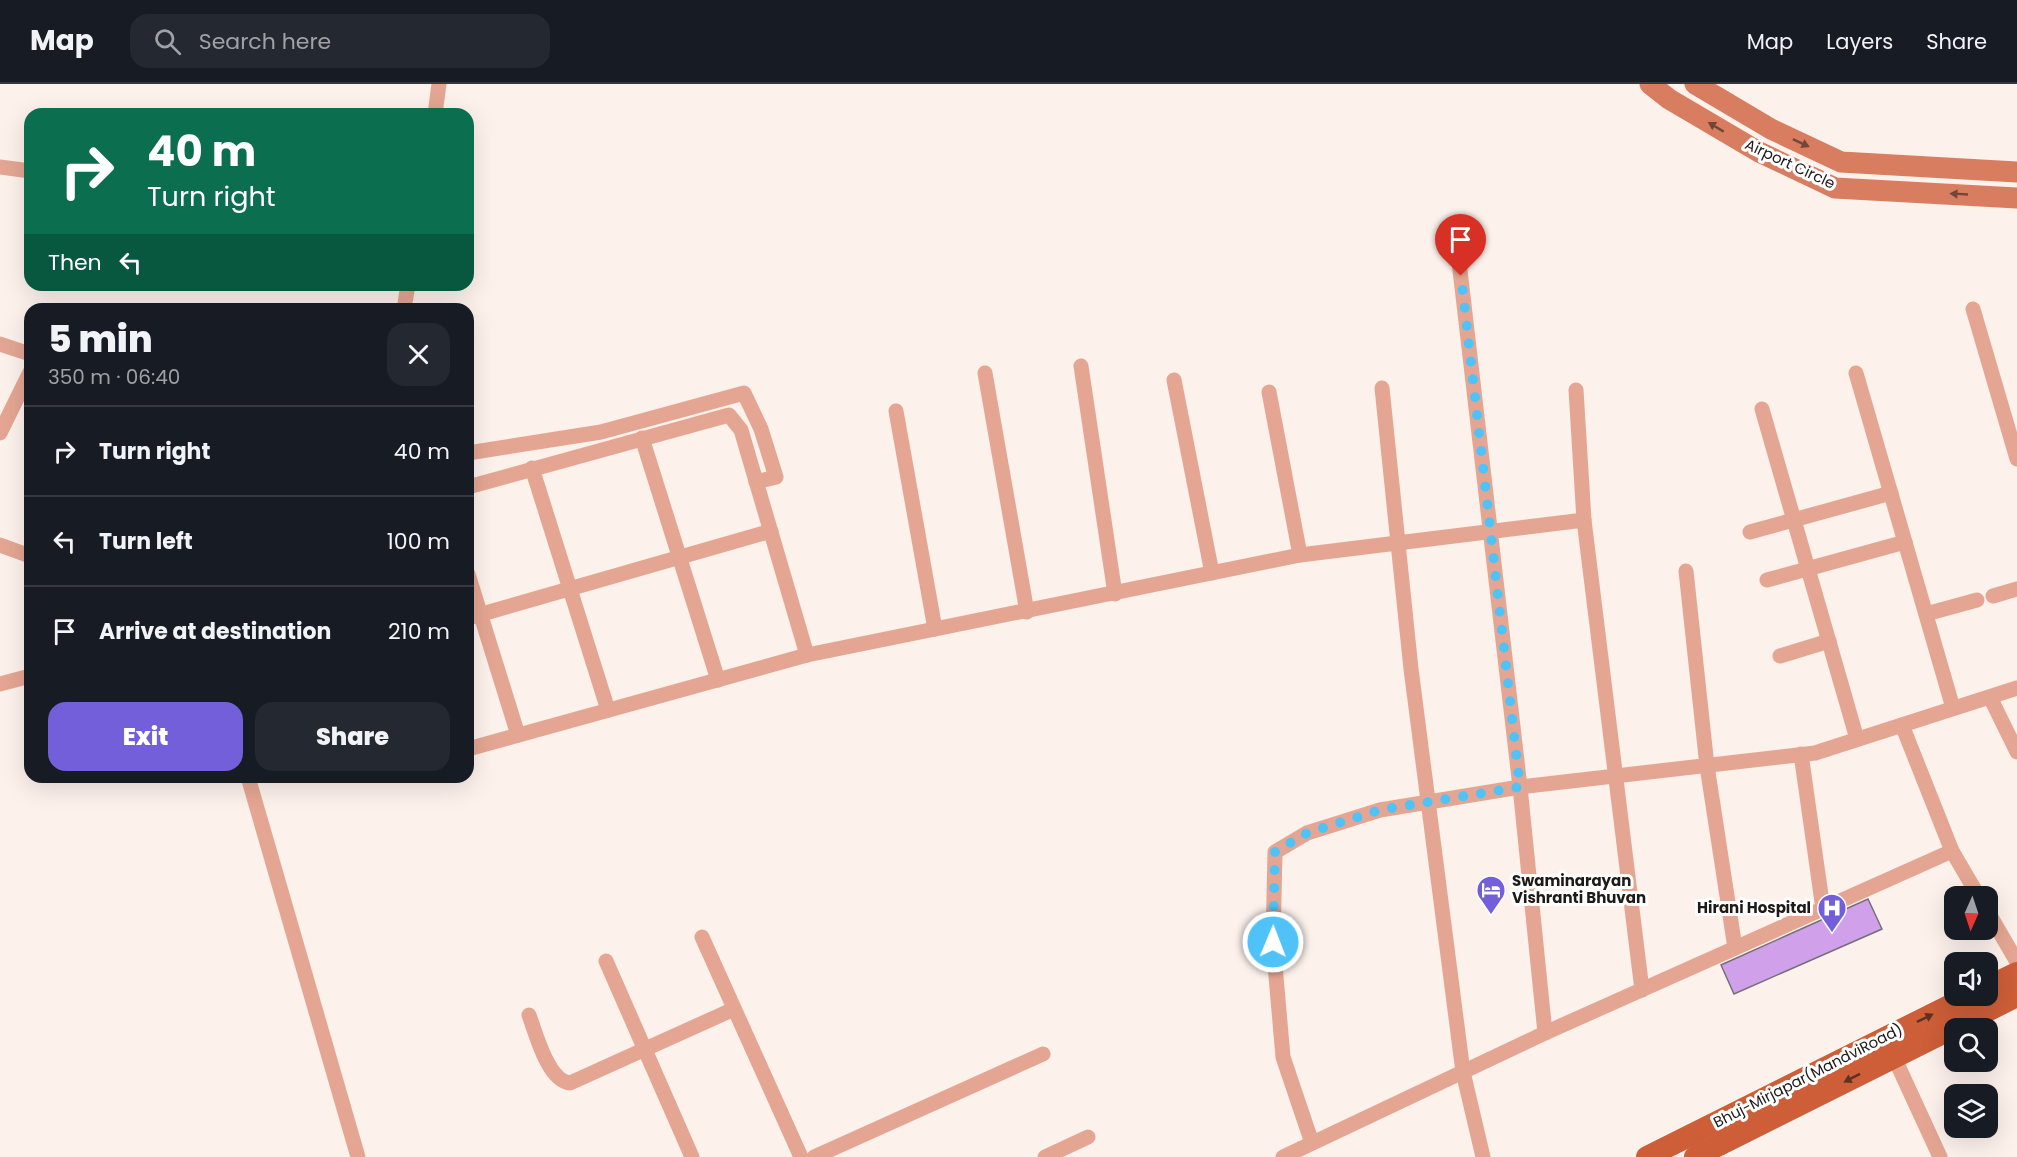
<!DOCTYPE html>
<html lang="en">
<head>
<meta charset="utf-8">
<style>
  body { margin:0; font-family:Poppins,sans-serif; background:#242831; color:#f1f3f6; height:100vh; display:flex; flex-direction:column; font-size:22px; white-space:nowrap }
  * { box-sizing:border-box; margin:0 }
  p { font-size:20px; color:#9ea1a6 }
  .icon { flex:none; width:33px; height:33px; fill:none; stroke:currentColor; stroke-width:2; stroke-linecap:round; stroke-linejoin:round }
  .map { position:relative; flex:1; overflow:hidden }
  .drawer { position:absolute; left:24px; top:219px; width:450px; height:480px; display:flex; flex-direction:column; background:#171b24; border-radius:18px; box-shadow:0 6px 24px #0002 }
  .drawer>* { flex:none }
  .banner { position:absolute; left:24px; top:24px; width:450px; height:183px; border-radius:18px; box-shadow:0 6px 24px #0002; background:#0b6e4f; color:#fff; overflow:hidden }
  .needle { width:39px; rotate:183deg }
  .controls { position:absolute; left:1944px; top:802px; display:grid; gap:12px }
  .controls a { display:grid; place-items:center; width:54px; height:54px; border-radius:12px; background:#171b24; box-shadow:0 6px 24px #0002; font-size:30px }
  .pin { position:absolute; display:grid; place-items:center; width:51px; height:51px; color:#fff; margin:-62px -26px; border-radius:50% 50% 50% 0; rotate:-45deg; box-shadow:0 0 6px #0007 }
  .pin .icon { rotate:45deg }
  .me { position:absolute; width:66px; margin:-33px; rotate:1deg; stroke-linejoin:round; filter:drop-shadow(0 0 4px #0008) }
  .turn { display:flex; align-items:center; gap:21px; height:126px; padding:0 24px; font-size:27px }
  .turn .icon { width:78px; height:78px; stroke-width:2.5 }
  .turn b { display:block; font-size:42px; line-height:51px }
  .then { display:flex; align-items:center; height:57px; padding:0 24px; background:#0003; gap:12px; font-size:22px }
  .round { display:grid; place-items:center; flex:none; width:63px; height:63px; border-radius:18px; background:#242831 }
  .headline { display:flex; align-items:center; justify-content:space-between; height:102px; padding:0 24px }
  h1 { font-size:36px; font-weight:800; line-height:45px }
  .primary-button { display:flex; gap:12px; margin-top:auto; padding:12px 24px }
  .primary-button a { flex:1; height:69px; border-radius:18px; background:#725fd9; color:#fff; font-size:24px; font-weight:800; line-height:69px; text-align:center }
  .primary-button a+a { background:#242831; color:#f1f3f6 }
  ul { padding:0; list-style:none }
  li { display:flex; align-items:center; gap:18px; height:90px; padding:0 24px; border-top:2px solid #363941 }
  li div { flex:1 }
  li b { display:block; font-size:22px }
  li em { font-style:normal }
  header { display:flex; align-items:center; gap:36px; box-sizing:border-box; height:84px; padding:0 30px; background:#171b24; border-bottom:2px solid #363941 }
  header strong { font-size:28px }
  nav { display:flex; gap:33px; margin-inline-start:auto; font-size:21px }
  .search { width:420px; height:54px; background:#242831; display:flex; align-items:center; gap:15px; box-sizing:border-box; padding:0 21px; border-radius:18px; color:#9ea1a6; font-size:22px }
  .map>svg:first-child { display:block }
  .building { fill:#d1a0eb; stroke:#757078; stroke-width:1.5 }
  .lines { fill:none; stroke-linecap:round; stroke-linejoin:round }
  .street { stroke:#e4a692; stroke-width:15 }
  .secondary { stroke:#d87d60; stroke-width:21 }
  .primary { stroke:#cd5e38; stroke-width:22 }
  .oneway { fill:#724738 }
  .oneway2 { fill:#5b3223 }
  .route { stroke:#4fc3f7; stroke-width:10; stroke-dasharray:0 18 }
  .labels { text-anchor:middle; stroke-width:6; stroke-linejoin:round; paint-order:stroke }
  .street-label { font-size:15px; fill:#1e1a18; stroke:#fff }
  .poi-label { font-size:15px; font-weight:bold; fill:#1e1a18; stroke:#fff; text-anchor:start }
</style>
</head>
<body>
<header>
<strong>Map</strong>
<div class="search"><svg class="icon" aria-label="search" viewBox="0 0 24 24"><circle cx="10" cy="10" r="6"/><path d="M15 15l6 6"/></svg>Search here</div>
<nav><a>Map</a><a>Layers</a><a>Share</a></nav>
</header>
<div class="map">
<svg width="2017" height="1073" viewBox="0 0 2017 1073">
  <rect width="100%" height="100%" fill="#fcf1eb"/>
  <path class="building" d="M1868 815 1882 845 1734 910 1721 881Z"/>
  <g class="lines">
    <g class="street">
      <path d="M435 30 439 0"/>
      <path d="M0 83 30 87"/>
      <path d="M1458 169 1520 703 1545 949"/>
      <path d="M404 225 408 201"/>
      <path d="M1973 225 2017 375"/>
      <path d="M0 260 30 270"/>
      <path d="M1081 282 1115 510"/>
      <path d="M985 289 1027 528"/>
      <path d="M1856 289 1953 624"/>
      <path d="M1174 296 1212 489"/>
      <path d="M1382 304 1411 585 1463 988 1483 1073"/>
      <path d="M1576 306 1584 436 1642 906"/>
      <path d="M1269 308 1300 471"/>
      <path d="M1762 325 1857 655"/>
      <path d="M896 327 935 545"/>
      <path d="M0 349 30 288"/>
      <path d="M642 354 718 596"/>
      <path d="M468 369 601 348 744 309 761 345 776 393 756 398"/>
      <path d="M532 384 608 626"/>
      <path d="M468 403 729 331 741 346 807 571"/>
      <path d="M1750 448 1891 409"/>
      <path d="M0 461 30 472"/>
      <path d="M1686 487 1707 682 1735 864"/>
      <path d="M468 490 518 651"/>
      <path d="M1767 496 1905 458"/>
      <path d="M1993 512 2017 505"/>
      <path d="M1926 530 1977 516"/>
      <path d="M468 534 771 447"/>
      <path d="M1780 572 1829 557"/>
      <path d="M0 600 30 592"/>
      <path d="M1990 613 2017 668"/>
      <path d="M1902 641 1952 767 1979 813"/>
      <path d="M468 665 807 571 1300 471 1584 436"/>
      <path d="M1801 670 1823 825"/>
      <path d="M248 693 358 1073"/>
      <path d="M1988 828 2017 878"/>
      <path d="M702 853 801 1073"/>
      <path d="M606 877 692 1073"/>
      <path d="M529 931C536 950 548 997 570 999L734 925"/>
      <path d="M1894 973 1940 1073"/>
      <path d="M1312 1059 1283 973 1273 858 1275 768 1307 749 1380 726 1520 703 1815 669 2017 604"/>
      <path d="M814 1073 1043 970"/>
      <path d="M1045 1073 1088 1053"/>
      <path d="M1283 1073 1545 949 1952 767"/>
    </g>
    <g class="secondary">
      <path d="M1650 0 1669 15 1759 68 1835 104 2017 114"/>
      <path d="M1695 0 1771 45 1841 78 2017 88"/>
    </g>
    <g class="primary">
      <path d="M1988 903 2017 889"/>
      <path d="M1647 1073 1969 912"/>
      <path d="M1695 1073 2017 912"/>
    </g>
  </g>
  <defs><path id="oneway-solid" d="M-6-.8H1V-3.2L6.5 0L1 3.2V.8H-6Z" transform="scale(1.5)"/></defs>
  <g class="oneway">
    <use href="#oneway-solid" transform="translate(1716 43) rotate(-149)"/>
    <use href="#oneway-solid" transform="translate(1801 59) rotate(25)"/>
    <use href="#oneway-solid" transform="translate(1959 110) rotate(-177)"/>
  </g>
  <g class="oneway2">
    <use href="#oneway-solid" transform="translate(1925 934) rotate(-26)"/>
    <use href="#oneway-solid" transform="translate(1852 994) rotate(153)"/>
  </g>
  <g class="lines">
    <path class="route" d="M1273 858 1275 768 1307 749 1380 726 1520 703 1461 192"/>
  </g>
  <defs>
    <g id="hotel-pin" transform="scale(1.5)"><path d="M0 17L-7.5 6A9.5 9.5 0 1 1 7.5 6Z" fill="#725fd9" stroke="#fff"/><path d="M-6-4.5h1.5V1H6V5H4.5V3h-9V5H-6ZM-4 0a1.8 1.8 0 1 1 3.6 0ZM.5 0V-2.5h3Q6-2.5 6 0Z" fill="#fff"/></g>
    <g id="hospital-pin" transform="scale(1.5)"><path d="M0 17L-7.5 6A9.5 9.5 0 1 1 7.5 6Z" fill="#725fd9" stroke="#fff"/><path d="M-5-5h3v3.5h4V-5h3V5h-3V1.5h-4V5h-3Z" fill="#fff"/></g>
  </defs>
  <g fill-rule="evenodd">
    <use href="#hotel-pin" x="1491" y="806"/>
    <use href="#hospital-pin" x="1832" y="824"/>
  </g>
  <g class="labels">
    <g class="street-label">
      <text transform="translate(1790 80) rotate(25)" y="5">Airport Circle</text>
      <text transform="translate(1808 992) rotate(-27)" y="5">Bhuj-Mirjapar(MandviRoad)</text>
    </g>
    <g class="poi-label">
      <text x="1512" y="802">Swaminarayan<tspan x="1512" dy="17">Vishranti Bhuvan</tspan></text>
      <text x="1811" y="829" text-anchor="end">Hirani Hospital</text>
    </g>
  </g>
</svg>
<div class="controls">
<a><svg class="needle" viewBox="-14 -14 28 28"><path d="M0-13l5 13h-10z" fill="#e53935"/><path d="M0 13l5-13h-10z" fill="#9ea1a6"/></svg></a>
<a><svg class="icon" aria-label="sound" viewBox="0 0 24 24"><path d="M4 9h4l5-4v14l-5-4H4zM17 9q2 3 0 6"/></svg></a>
<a><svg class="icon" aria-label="search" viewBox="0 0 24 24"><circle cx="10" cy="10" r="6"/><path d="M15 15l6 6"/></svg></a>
<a><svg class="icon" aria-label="layers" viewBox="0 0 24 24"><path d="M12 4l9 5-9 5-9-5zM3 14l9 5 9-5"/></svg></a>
</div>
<div class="pin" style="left:1461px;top:192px;background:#d93025"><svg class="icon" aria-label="arrive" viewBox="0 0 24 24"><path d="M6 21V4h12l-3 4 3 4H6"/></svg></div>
<svg class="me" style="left:1273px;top:858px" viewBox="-20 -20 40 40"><circle r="17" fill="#4fc3f7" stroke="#fff" stroke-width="3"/><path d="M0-11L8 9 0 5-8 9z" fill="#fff"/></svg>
<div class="banner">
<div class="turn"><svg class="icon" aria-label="right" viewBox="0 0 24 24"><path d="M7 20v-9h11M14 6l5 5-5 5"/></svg><div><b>40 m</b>Turn right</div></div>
<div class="then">Then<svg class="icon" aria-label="left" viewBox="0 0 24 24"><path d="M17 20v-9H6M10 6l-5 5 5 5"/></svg></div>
</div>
<section class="drawer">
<div class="headline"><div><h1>5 min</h1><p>350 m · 06:40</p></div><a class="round"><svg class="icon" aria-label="close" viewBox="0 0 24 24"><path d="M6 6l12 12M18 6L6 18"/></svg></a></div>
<ul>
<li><svg class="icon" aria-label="right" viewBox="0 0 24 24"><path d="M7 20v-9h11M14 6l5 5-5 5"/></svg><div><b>Turn right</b></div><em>40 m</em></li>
<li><svg class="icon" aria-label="left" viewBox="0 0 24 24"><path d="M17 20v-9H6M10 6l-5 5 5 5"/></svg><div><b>Turn left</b></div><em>100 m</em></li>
<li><svg class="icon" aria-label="arrive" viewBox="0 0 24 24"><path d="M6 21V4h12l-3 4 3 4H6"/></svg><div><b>Arrive at destination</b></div><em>210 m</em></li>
</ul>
<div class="primary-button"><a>Exit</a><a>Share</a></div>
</section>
</div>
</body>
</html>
